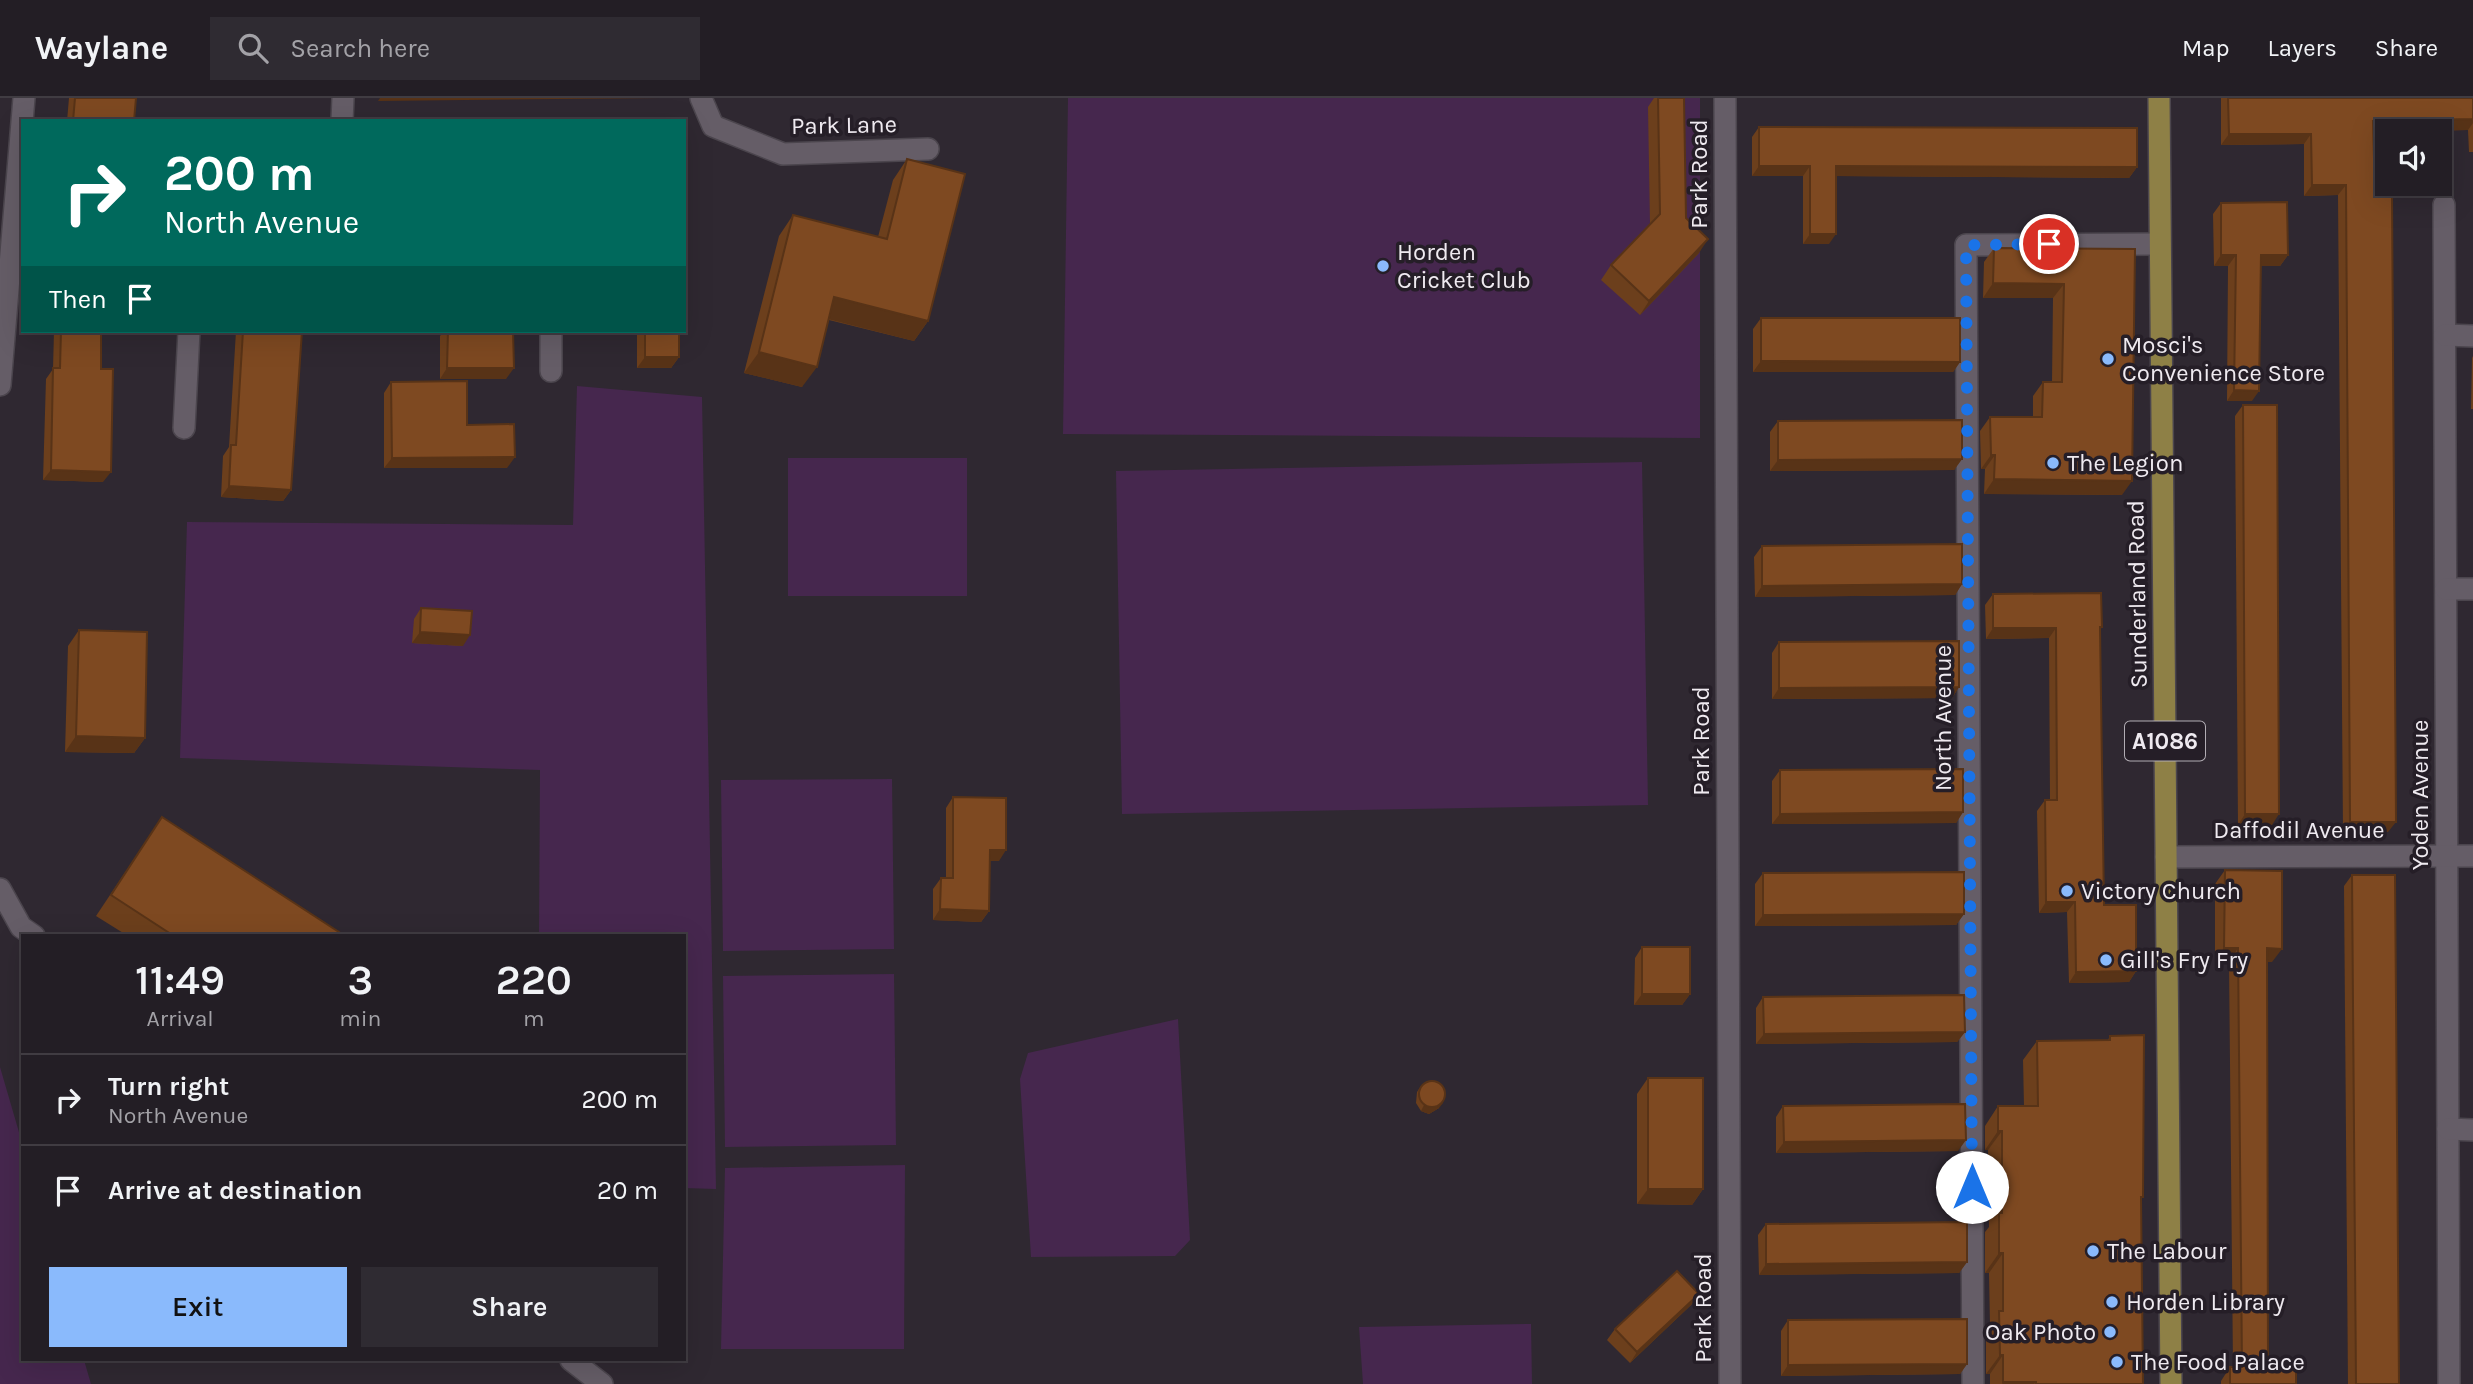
<!DOCTYPE html>
<html lang="en">
<head>
<meta charset="utf-8">
<style>
  body { margin:0; font-family:Karla,sans-serif; background:#2f2b32; color:#f1f3f6; height:100vh; display:flex; flex-direction:column; font-size:26px; white-space:nowrap }
  * { box-sizing:border-box; margin:0 }
  p { font-size:23px; color:#a3a2a7 }
  .icon { flex:none; width:38px; height:38px; fill:none; stroke:currentColor; stroke-width:2; stroke-linecap:round; stroke-linejoin:round }
  .map { position:relative; flex:1; overflow:hidden }
  .side { position:absolute; left:21px; top:836px; width:665px; height:427px; display:flex; flex-direction:column; background:#231e25; border-radius:0px; box-shadow:0 7px 28px #0002,0 0 0 2px #403c42 }
  .side>* { flex:none }
  .hud { position:absolute; left:21px; top:21px; width:665px; height:214px; border-radius:0px; box-shadow:0 7px 28px #0002,0 0 0 2px #403c42; background:#00695c; color:#fff; overflow:hidden }
  .fabs { position:absolute; left:2375px; top:21px; display:grid; gap:14px }
  .fabs a { display:grid; place-items:center; width:77px; height:77px; border-radius:0px; background:#231e25; box-shadow:0 7px 28px #0002,0 0 0 2px #403c42; font-size:35px }
  .pin { position:absolute; display:grid; place-items:center; width:60px; height:60px; color:#fff; margin:-30px; border:4px solid #fff; border-radius:50%; box-shadow:0 2px 7px #0007 }
  .me { position:absolute; width:77px; margin:-38px; rotate:0deg; stroke-linejoin:round; filter:drop-shadow(0 0 5px #0008) }
  .turn { display:flex; align-items:center; gap:24px; height:147px; padding:0 28px; font-size:32px }
  .turn .icon { width:91px; height:91px; stroke-width:2.5 }
  .turn b { display:block; font-size:49px; line-height:60px }
  .then { display:flex; align-items:center; height:66px; padding:0 28px; background:#0003; gap:14px; font-size:26px }
  .eta { display:flex; justify-content:space-evenly; align-items:center; height:119px; text-align:center }
  .eta b { font-size:42px; font-weight:600; line-height:49px }
  .action { display:flex; gap:14px; margin-top:auto; padding:14px 28px }
  .action a { flex:1; height:80px; border-radius:0px; background:#8abafc; color:#111; font-size:28px; font-weight:600; line-height:80px; text-align:center }
  .action a+a { background:#2f2b32; color:#f1f3f6 }
  ul { padding:0; list-style:none }
  li { display:flex; align-items:center; gap:21px; height:91px; padding:0 28px; border-top:2px solid #403c42 }
  li div { flex:1 }
  li b { display:block; font-size:26px }
  li em { font-style:normal }
  header { display:flex; align-items:center; gap:42px; box-sizing:border-box; height:98px; padding:0 35px; background:#231e25; border-bottom:2px solid #403c42 }
  header strong { font-size:33px }
  nav { display:flex; gap:38px; margin-inline-start:auto; font-size:24px }
  .search { width:490px; height:63px; background:#2f2b32; display:flex; align-items:center; gap:18px; box-sizing:border-box; padding:0 24px; border-radius:0px; color:#a3a2a7; font-size:26px }
  .map>svg:first-child { display:block }
  .green { fill:#46274e }
  .lines { fill:none; stroke-linecap:round; stroke-linejoin:round }
  .minor-casing { stroke:#4b454d; stroke-width:24 }
  .primary-casing { stroke:#4b454d; stroke-width:24 }
  .minor { stroke:#655d67; stroke-width:21 }
  .primary { stroke:#8e8046; stroke-width:21 }
  .wall { fill:#6c3f1c }
  .shaded-wall { fill:#583317 }
  .building { fill:#7e4921; stroke:#583317; stroke-width:2 }
  .route { stroke:#1a73e8; stroke-width:12; stroke-dasharray:0 21.6 }
  .poi-dot { fill:#8abafc; stroke:#251e27; stroke-width:2.5 }
  .labels { text-anchor:middle; stroke-width:7; stroke-linejoin:round; paint-order:stroke }
  .shield { fill:#251e27; stroke:#b2adb4; stroke-width:2 }
  .shield-label { font-size:23px; font-weight:bold; fill:#efeaf0 }
  .street-label { font-size:24px; fill:#efeaf0; stroke:#251e27 }
  .poi-label { font-size:24px; fill:#efeaf0; stroke:#251e27; text-anchor:start }
</style>
</head>
<body>
<header>
<strong>Waylane</strong>
<div class="search"><svg class="icon" aria-label="search" viewBox="0 0 24 24"><circle cx="10" cy="10" r="6"/><path d="M15 15l6 6"/></svg>Search here</div>
<nav><a>Map</a><a>Layers</a><a>Share</a></nav>
</header>
<div class="map">
<svg width="2473" height="1286" viewBox="0 0 2473 1286">
  <rect width="100%" height="100%" fill="#2f2831"/>
  <g class="green">
    <path d="M1068 0H1700V340L1063 336Z"/>
    <path d="M577 288 702 299 716 1091 684 1090V838H539L540 672 180 660 187 424 573 427Z"/>
    <rect x="788" y="360" width="179" height="138"/>
    <path d="M1642 364 1648 707 1122 716 1116 373Z"/>
    <path d="M892 681 894 851 723 853 721 682Z"/>
    <path d="M894 876 896 1047 725 1049 723 878Z"/>
    <path d="M1178 921 1190 1142 1175 1158 1031 1159 1020 981 1028 955Z"/>
    <path d="M0 969 23 1048V1262H84L91 1286H0Z"/>
    <path d="M905 1067 904 1251H721L725 1070Z"/>
    <path d="M1531 1226 1532 1286H1363L1359 1229Z"/>
  </g>
  <g class="lines">
    <g class="minor-casing">
      <g id="minor">
        <path d="M701 0 713 28 783 56 928 51"/>
        <path d="M1725 0 1730 1286"/>
        <path d="M342 23 343 0"/>
        <path d="M2444 107 2449 1286"/>
        <path d="M2445 237 2473 238"/>
        <path d="M551 273V233"/>
        <path d="M0 287 24 0"/>
        <path d="M184 330 189 233"/>
        <path d="M2446 491H2473"/>
        <path d="M2166 759 2473 758"/>
        <path d="M0 791 21 829 34 838"/>
        <path d="M2448 1031 2473 1032"/>
        <path d="M571 1262 602 1286"/>
        <path d="M1973 1286 1966 147 2160 146"/>
      </g>
    </g>
    <g class="primary-casing">
      <path id="primary" d="M2159 0 2171 1286"/>
    </g>
    <use href="#minor" class="minor"/>
    <use href="#primary" class="primary"/>
  </g>
  <g class="wall">
    <path d="M69 0H136L134 23H67Z"/>
    <path d="M1654 0H1684L1686 120 1699 155 1640 217 1601 182 1611 167 1650 126 1648 9Z"/>
    <path d="M2221 0H2473V54H2469L2468 32 2374 34 2388 734H2343L2338 97 2304 98V46L2221 47Z"/>
    <path d="M1759 29 2137 69 2129 80 1836 78 1829 146H1803V78H1752V39Z"/>
    <path d="M907 61 928 223 914 243 829 222 802 289 744 275 779 138 793 117 878 139 893 82Z"/>
    <path d="M2221 105 2288 157 2280 168H2261L2252 303H2227L2228 168H2214L2213 116Z"/>
    <path d="M1994 150 2135 151 2122 397 1984 396 1985 371H1981L1980 333 1990 319H2033V298L2043 284H2052L2053 200H1983L1984 164Z"/>
    <path d="M1761 220 1960 264 1953 274H1753V231Z"/>
    <path d="M54 233H101V271L103 384 43 382 46 281 53 271Z"/>
    <path d="M236 233H291V392L283 403 221 399 223 358 229 349Z"/>
    <path d="M444 233H513L506 281H440V238Z"/>
    <path d="M637 233H679V259L671 270H637Z"/>
    <path d="M2473 258V311H2471L2472 260Z"/>
    <path d="M391 284 507 370H384V295Z"/>
    <path d="M2243 307 2272 727H2238L2235 318Z"/>
    <path d="M1778 323 1962 361 1954 372 1770 373V334Z"/>
    <path d="M1762 448 1962 486 1955 497 1755 499 1754 459Z"/>
    <path d="M1993 496 2102 529 2100 532 2104 807 2136 873 2129 884 2069 885 2067 814 2039 815 2037 713 2045 702H2050L2049 540 1986 541 1985 507Z"/>
    <path d="M421 510 463 548 412 545 414 521Z"/>
    <path d="M79 532 145 640 134 655 65 654 68 548Z"/>
    <path d="M1779 544 1959 589 1952 600 1772 601V555Z"/>
    <path d="M1780 672 1963 714 1956 725 1772 726V683Z"/>
    <path d="M953 699 999 763H990L989 813 981 824 933 822V791L941 780H946V710Z"/>
    <path d="M162 719 345 838H128L96 818Z"/>
    <path d="M2225 772 2272 864H2267L2268 1270 2296 1286H2221V1283L2230 1269H2233L2229 864H2215V786Z"/>
    <path d="M1763 775 1964 816 1956 827 1755 828V786Z"/>
    <path d="M2352 777 2399 1286H2348L2344 788Z"/>
    <path d="M1642 849 1690 896 1682 907H1634L1635 860Z"/>
    <path d="M1763 899 1965 934 1957 944 1756 946V910Z"/>
    <path d="M2110 938 2141 1103 2143 1286H1990V1276H1986V1232L1990 1227 1989 1175H1985V1134L1989 1129 1988 1052H1985V1028L1998 1008H2024L2023 962 2037 943 2108 942Z"/>
    <path d="M1648 980 1703 1091 1692 1107 1637 1106V996Z"/>
    <path d="M1421 988 1439 1010 1429 1016 1421 1013 1416 1005 1417 994Z"/>
    <path d="M1783 1008 1958 1053 1776 1055V1019Z"/>
    <path d="M1766 1126 1967 1164 1959 1175 1759 1177 1758 1137Z"/>
    <path d="M1699 1196 1691 1207 1630 1265 1607 1242 1615 1231Z"/>
    <path d="M1788 1222 1967 1266 1960 1276 1781 1278V1233Z"/>
  </g>
  <g class="shaded-wall">
    <path d="M380 0H660L378 3Z"/>
    <path d="M2473 21V25L2468 32 2366 34 2373 23Z"/>
    <path d="M2229 36H2311L2304 46 2221 47Z"/>
    <path d="M1759 68H1810L1803 78H1752Z"/>
    <path d="M1836 68 2137 69 2129 80 1828 78Z"/>
    <path d="M2312 87H2346L2338 97 2304 98Z"/>
    <path d="M1810 136H1836L1829 146H1803Z"/>
    <path d="M1708 141 1699 155 1640 217 1649 203Z"/>
    <path d="M2221 157H2236L2228 168H2214Z"/>
    <path d="M2261 157H2288L2280 168H2253Z"/>
    <path d="M1993 185 2064 186 2053 200H1983Z"/>
    <path d="M834 199 928 223 914 243 820 219Z"/>
    <path d="M759 254 817 269 802 289 744 275Z"/>
    <path d="M645 259H679L671 270H637Z"/>
    <path d="M1761 263 1960 264 1953 274H1753Z"/>
    <path d="M447 270H514L506 281H440Z"/>
    <path d="M2234 292 2259 293 2252 303H2227Z"/>
    <path d="M1991 357H1995L1985 371H1981Z"/>
    <path d="M515 359 507 370H384L392 360Z"/>
    <path d="M1962 361 1954 372 1770 373 1778 362Z"/>
    <path d="M51 372 111 374 103 384 43 382Z"/>
    <path d="M1994 381 2132 383 2122 397 1984 396Z"/>
    <path d="M229 388 291 392 283 403 221 399Z"/>
    <path d="M1962 486 1955 497 1755 499 1762 488Z"/>
    <path d="M1993 530H2056L2049 540 1986 541Z"/>
    <path d="M420 534 470 537 463 548 412 545Z"/>
    <path d="M1959 589 1952 600 1772 601 1779 590Z"/>
    <path d="M76 638 145 640 134 655 65 654Z"/>
    <path d="M1963 714 1956 725 1772 726 1780 716Z"/>
    <path d="M2245 716H2279L2272 727H2238Z"/>
    <path d="M2350 724H2396L2388 734H2343Z"/>
    <path d="M990 752H1006L999 763H983Z"/>
    <path d="M2046 804H2075L2067 814 2039 815Z"/>
    <path d="M940 811 989 813 981 824 933 822Z"/>
    <path d="M1964 816 1956 827 1755 828 1763 817Z"/>
    <path d="M2224 850H2238L2229 864H2215Z"/>
    <path d="M2267 850 2282 851 2272 864H2258Z"/>
    <path d="M2136 873 2129 884 2069 885 2076 874Z"/>
    <path d="M1642 896H1690L1682 907H1634Z"/>
    <path d="M1965 934 1957 944 1756 946 1764 936Z"/>
    <path d="M1443 1005 1439 1010 1429 1016 1421 1013 1424 1007Z"/>
    <path d="M1998 1033H2002L1988 1052H1985Z"/>
    <path d="M1966 1042 1958 1053 1776 1055 1784 1044Z"/>
    <path d="M1648 1091H1703L1692 1107 1637 1106Z"/>
    <path d="M1999 1155H2003L1989 1175H1985Z"/>
    <path d="M1967 1164 1959 1175 1759 1177 1766 1166Z"/>
    <path d="M1699 1196 1691 1207 1630 1265 1637 1254Z"/>
    <path d="M2000 1257H2003L1990 1276H1986Z"/>
    <path d="M1967 1266 1960 1276 1781 1278 1788 1267Z"/>
    <path d="M2003 1284H2036L2034 1286H2002Z"/>
  </g>
  <g class="building">
    <path d="M75 0H136L134 23H73Z"/>
    <path d="M1658 0H1684L1686 120 1708 141 1649 203 1611 167 1660 116Z"/>
    <path d="M2228 0H2473V21L2373 23 2375 97H2392L2396 724H2350L2346 87H2312L2311 36H2229Z"/>
    <path d="M1759 29 2137 30V69L1836 68V136H1810V68H1759Z"/>
    <path d="M907 61 965 76 928 223 834 199 817 269 759 254 793 117 887 141Z"/>
    <path d="M2287 104 2288 157H2261L2259 293 2234 292 2236 157H2221V105Z"/>
    <path d="M1994 150 2135 151 2132 383 1994 381 1995 357H1991L1990 319H2042L2043 284H2062L2064 186 1993 185Z"/>
    <path d="M1761 220H1960V264L1761 263Z"/>
    <path d="M61 233H101V271H113L111 374 51 372 53 270H60Z"/>
    <path d="M243 233H302L291 392 229 388 231 347H236Z"/>
    <path d="M448 233H513L514 270H447Z"/>
    <rect x="645" y="233" width="34" height="26"/>
    <path d="M467 283V327L514 326 515 359 392 360 391 284Z"/>
    <path d="M2243 307H2277L2279 716H2245Z"/>
    <path d="M1962 322V361L1778 362V323Z"/>
    <path d="M1962 446V486L1762 488V448Z"/>
    <path d="M2101 495 2102 529H2100L2104 807H2136V873L2076 874 2075 804H2046L2045 702H2057L2056 530H1993V496Z"/>
    <path d="M421 510 472 513 470 537 420 534Z"/>
    <path d="M79 532 147 534 145 640 76 638Z"/>
    <path d="M1959 543V589L1779 590V544Z"/>
    <path d="M1963 671V714L1780 716V672Z"/>
    <path d="M953 699 1006 700V752H990L989 813 940 811 941 780H953Z"/>
    <path d="M162 719 345 838H174L111 797Z"/>
    <path d="M2225 772 2282 773V851L2267 850 2268 1270H2296V1286H2230V1269H2242L2238 850H2224Z"/>
    <path d="M1964 774V816L1763 817V775Z"/>
    <path d="M2352 777H2395L2399 1286H2356Z"/>
    <rect x="1642" y="849" width="48" height="47"/>
    <path d="M1964 897 1965 934 1764 936 1763 899Z"/>
    <path d="M2144 937 2143 1099H2141L2143 1286H2036V1284H2003V1257H2000L1999 1213H2003V1155H1999V1115H2002V1033H1998V1008H2038L2037 943 2110 942V938Z"/>
    <rect x="1648" y="980" width="55" height="111"/>
    <circle cx="1432" cy="996" r="13"/>
    <path d="M1965 1006 1966 1042 1784 1044 1783 1008Z"/>
    <path d="M1967 1124V1164L1766 1166V1126Z"/>
    <path d="M1677 1173 1699 1196 1637 1254 1615 1231Z"/>
    <path d="M1967 1221V1266L1788 1267V1222Z"/>
  </g>
  <g class="lines">
    <path class="route" d="M1972 1089 1966 147 2049 146"/>
  </g>
  <g class="poi-dot">
    <circle cx="1383" cy="168" r="7"/>
    <circle cx="2108" cy="261" r="7"/>
    <circle cx="2053" cy="365" r="7"/>
    <circle cx="2067" cy="793" r="7"/>
    <circle cx="2106" cy="862" r="7"/>
    <circle cx="2093" cy="1153" r="7"/>
    <circle cx="2112" cy="1204" r="7"/>
    <circle cx="2110" cy="1234" r="7"/>
    <circle cx="2117" cy="1264" r="7"/>
  </g>
  <g class="labels">
    <rect class="shield" x="2125" y="623.5" width="80" height="39" rx="5"/>
    <g class="shield-label">
      <text x="2165" y="651">A1086</text>
    </g>
    <g class="street-label">
      <text transform="translate(844 27) rotate(-1)" y="8">Park Lane</text>
      <text transform="translate(1699 76) rotate(-90)" y="8">Park Road</text>
      <text transform="translate(2137 496) rotate(-91)" y="8">Sunderland Road</text>
      <text transform="translate(1943 620) rotate(-90)" y="8">North Avenue</text>
      <text transform="translate(1701 643) rotate(-90)" y="8">Park Road</text>
      <text transform="translate(2420 697) rotate(-90)" y="8">Yoden Avenue</text>
      <text x="2299" y="740">Daffodil Avenue</text>
      <text transform="translate(1703 1210) rotate(-90)" y="8">Park Road</text>
    </g>
    <g class="poi-label">
      <text x="1397" y="162">Horden<tspan x="1397" dy="28">Cricket Club</tspan></text>
      <text x="2122" y="255">Mosci's<tspan x="2122" dy="28">Convenience Store</tspan></text>
      <text x="2067" y="373">The Legion</text>
      <text x="2081" y="801">Victory Church</text>
      <text x="2120" y="870">Gill's Fry Fry</text>
      <text x="2107" y="1161">The Labour</text>
      <text x="2126" y="1212">Horden Library</text>
      <text x="2096" y="1242" text-anchor="end">Oak Photo</text>
      <text x="2131" y="1272">The Food Palace</text>
    </g>
  </g>
</svg>
<div class="fabs">
<a><svg class="icon" aria-label="sound" viewBox="0 0 24 24"><path d="M4 9h4l5-4v14l-5-4H4zM17 9q2 3 0 6"/></svg></a>
</div>
<div class="pin" style="left:2049px;top:146px;background:#d93025"><svg class="icon" aria-label="arrive" viewBox="0 0 24 24"><path d="M6 21V4h12l-3 4 3 4H6"/></svg></div>
<svg class="me" style="left:1972px;top:1089px" viewBox="-20 -20 40 40"><circle r="19" fill="#fff"/><path d="M0-13L10 11 0 6-10 11z" fill="#1a73e8"/></svg>
<div class="hud">
<div class="turn"><svg class="icon" aria-label="right" viewBox="0 0 24 24"><path d="M7 20v-9h11M14 6l5 5-5 5"/></svg><div><b>200 m</b>North Avenue</div></div>
<div class="then">Then<svg class="icon" aria-label="arrive" viewBox="0 0 24 24"><path d="M6 21V4h12l-3 4 3 4H6"/></svg></div>
</div>
<section class="side">
<div class="eta">
<div><b>11:49</b><p>Arrival</p></div>
<div><b>3</b><p>min</p></div>
<div><b>220</b><p>m</p></div>
</div>
<ul>
<li><svg class="icon" aria-label="right" viewBox="0 0 24 24"><path d="M7 20v-9h11M14 6l5 5-5 5"/></svg><div><b>Turn right</b><p>North Avenue</p></div><em>200 m</em></li>
<li><svg class="icon" aria-label="arrive" viewBox="0 0 24 24"><path d="M6 21V4h12l-3 4 3 4H6"/></svg><div><b>Arrive at destination</b></div><em>20 m</em></li>
</ul>
<div class="action"><a>Exit</a><a>Share</a></div>
</section>
</div>
</body>
</html>
